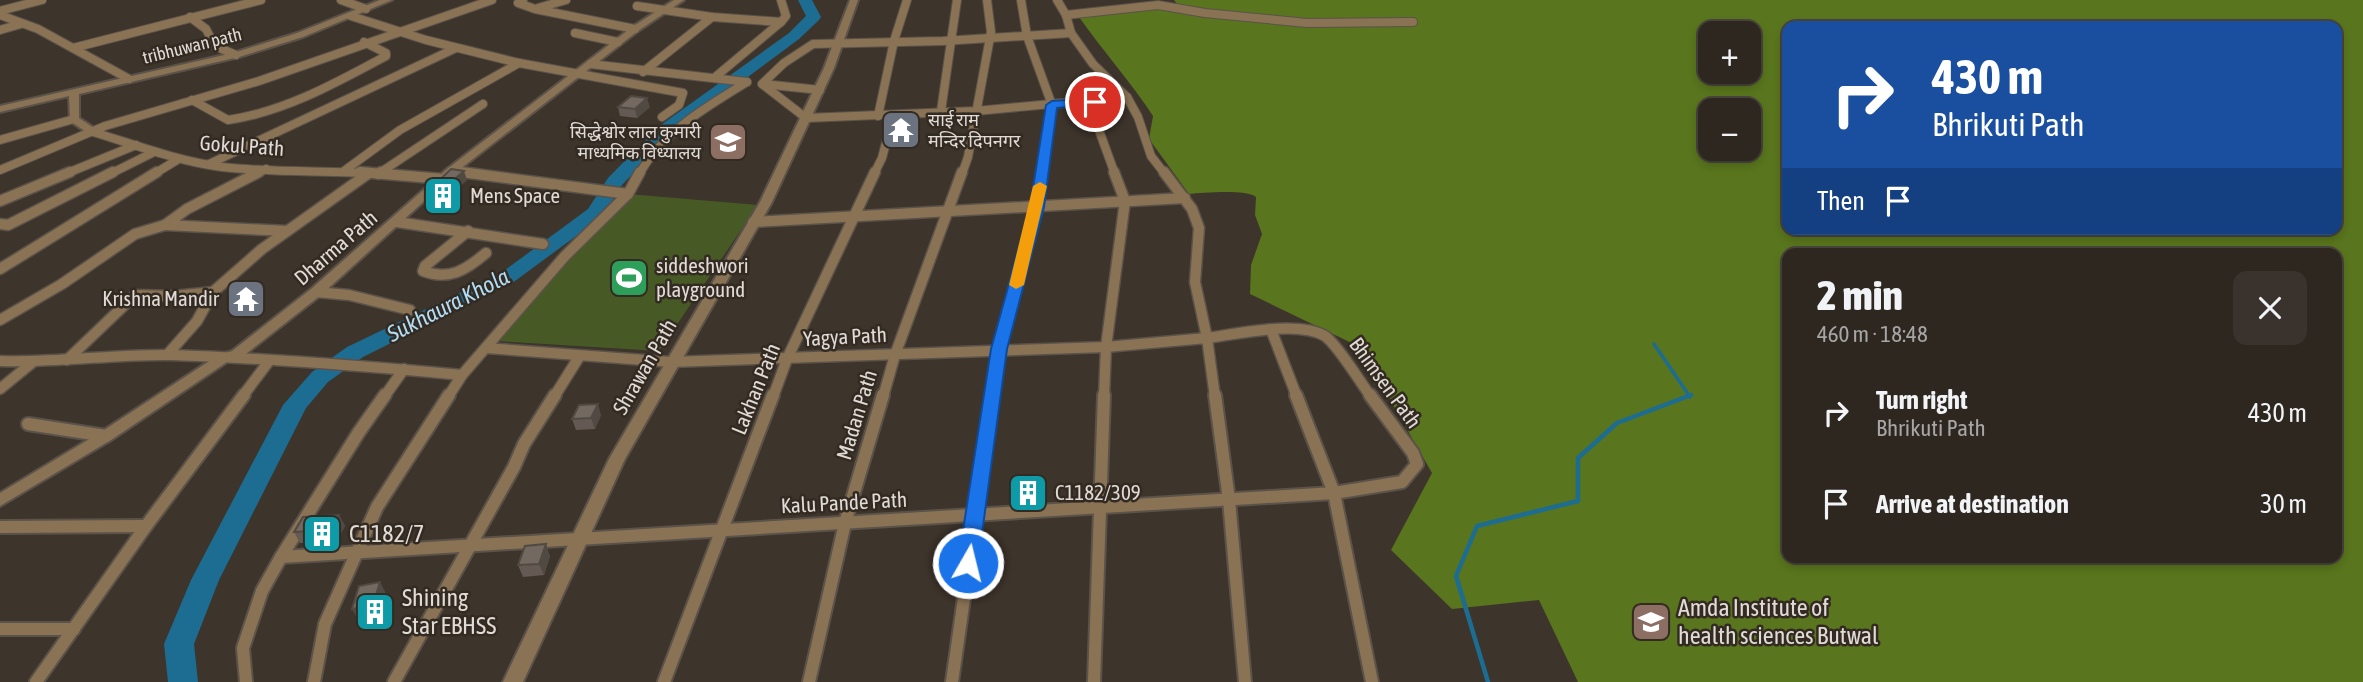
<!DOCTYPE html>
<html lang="en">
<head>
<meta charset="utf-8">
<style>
  body { margin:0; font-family:"Asap Condensed","Noto Sans Devanagari",sans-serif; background:#3a332d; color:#f1f3f6; height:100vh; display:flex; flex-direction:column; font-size:26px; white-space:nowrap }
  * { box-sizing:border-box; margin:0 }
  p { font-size:23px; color:#a7a5a5 }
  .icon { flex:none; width:38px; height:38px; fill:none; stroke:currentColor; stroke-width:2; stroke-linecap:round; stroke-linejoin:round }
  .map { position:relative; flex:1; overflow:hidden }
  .sheet { position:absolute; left:1782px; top:248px; width:560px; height:315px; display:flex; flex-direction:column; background:#2e2720; border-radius:14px; box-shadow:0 4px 10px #0003,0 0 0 2px #49443e }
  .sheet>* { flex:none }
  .hud { position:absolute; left:1782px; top:21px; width:560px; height:214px; border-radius:14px; box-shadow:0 4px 10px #0003,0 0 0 2px #49443e; background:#1a4fa0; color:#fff; overflow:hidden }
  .buttons { position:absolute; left:1698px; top:21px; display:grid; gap:14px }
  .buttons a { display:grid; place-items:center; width:63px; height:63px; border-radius:14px; background:#2e2720; box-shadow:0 4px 10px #0003,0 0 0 2px #49443e; font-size:35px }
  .pin { position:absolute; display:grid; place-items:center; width:60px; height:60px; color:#fff; margin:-30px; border:4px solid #fff; border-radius:50%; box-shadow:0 2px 7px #0007 }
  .me { position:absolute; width:77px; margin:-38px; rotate:8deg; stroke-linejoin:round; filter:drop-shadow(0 0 5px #0008) }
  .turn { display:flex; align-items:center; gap:24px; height:147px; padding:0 35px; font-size:32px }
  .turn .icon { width:91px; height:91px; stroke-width:2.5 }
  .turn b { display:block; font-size:49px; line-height:60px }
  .then { display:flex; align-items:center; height:66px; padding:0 35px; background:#0003; gap:14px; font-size:26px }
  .round { display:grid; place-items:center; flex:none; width:74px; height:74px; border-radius:14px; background:#3a332d }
  .overview { display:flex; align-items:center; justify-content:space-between; height:119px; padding:0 35px }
  h1 { font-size:42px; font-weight:800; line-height:52px }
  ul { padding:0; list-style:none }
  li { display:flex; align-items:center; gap:21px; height:91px; padding:0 35px }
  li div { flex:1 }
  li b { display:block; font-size:26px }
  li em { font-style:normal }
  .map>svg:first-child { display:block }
  .green { fill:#475a25 }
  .forest { fill:#59751d; fill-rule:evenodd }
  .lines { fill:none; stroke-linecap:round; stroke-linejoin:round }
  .stream-far1 { stroke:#1d6c91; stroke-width:3.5 }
  .stream { stroke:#1d6c91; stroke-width:4.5 }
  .river { fill:#1d6c91; fill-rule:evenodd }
  .minor-far2-casing { stroke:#5b524a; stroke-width:10 }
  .minor-far1-casing { stroke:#5b524a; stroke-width:13 }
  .minor-casing { stroke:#5b524a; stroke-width:16 }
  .tertiary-casing { stroke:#5b524a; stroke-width:4 }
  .minor-far2 { stroke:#8a7354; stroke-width:8 }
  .minor-far1 { stroke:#8a7354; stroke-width:10 }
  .minor { stroke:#8a7354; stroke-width:12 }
  .tertiary { fill:#8a7354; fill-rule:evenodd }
  .wall { fill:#645a53 }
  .shaded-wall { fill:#514a43 }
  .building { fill:#746960; stroke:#514a43; stroke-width:2 }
  .route { fill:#1a73e8; stroke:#114b97; stroke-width:2 }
  .slow { fill:#f59e0b }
  .labels { text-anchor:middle; stroke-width:5; stroke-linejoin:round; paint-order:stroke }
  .far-street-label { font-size:18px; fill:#e1dbd6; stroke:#332a22 }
  .far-poi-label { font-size:18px; fill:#e1dbd6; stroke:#332a22; text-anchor:start }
  .street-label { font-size:21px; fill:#e1dbd6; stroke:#332a22 }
  .poi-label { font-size:21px; fill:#e1dbd6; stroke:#332a22; text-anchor:start }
  .water-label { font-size:23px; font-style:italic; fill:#b1ddf7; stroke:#332a22 }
  .near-poi-label { font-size:24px; fill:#e1dbd6; stroke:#332a22; text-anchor:start }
</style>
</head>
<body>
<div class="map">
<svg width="2363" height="682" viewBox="0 0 2363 682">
  <rect width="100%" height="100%" fill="#3d342b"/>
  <path class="green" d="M628 194 758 205 659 351 497 341 522 308Z"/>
  <path class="forest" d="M1174 0H2363V682H1578L1539 600 1452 609 1391 550 1432 473 1360 347 1250 294 1251 265 1262 234 1255 215 1256 197C1246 189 1203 193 1189 194L1149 139 1153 116C1130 81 1103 51 1079 17L1177 4ZM1787 26H2336V229H1787ZM1710 33H1748V72H1710ZM1710 110H1748V149H1710ZM1787 254H2336V558H1787Z"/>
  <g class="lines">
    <path class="stream-far1" d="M1654 344 1690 397"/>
    <path class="stream" d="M1488 682 1456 576 1477 526 1578 501V458L1617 423 1691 395"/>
    <path class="river" d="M798 0H812L821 17 819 20 799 39 670 135 622 185 602 217 515 281 363 357 328 382 306 408 219 580 194 644 198 682H168L164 644 191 580 283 405 312 372 347 347 501 273 588 209 608 178 658 127 789 33 806 16Z"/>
    <g class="minor-far2-casing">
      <g id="minor-far2">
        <path d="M341 0 366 9"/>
        <path d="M523 0 518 3 535 9 635 29"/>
        <path d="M1021 0 1027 36 1052 105 1042 174"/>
        <path d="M1057 0 1066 15 1071 33 1093 64 1127 97 1138 117 1151 156 1165 174"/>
        <path d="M637 6 712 17 781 22"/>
        <path d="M538 8 566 0"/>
        <path d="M0 11 42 0"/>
        <path d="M0 15 38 29 129 79"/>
        <path d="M1066 15 1158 5 1205 13 1307 23 1413 22"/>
        <path d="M351 16 426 40 519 63 683 93 679 105 662 117"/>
        <path d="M190 17 206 29 215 46 236 55"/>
        <path d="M0 30 21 24"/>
        <path d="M575 33 618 42"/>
        <path d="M1071 33 943 41 813 44 784 63 762 84 806 118 976 111 1127 97"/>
        <path d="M73 48 261 0"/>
        <path d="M590 64 747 82"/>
        <path d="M643 72 712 17"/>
        <path d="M714 78 781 22 786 16 781 0"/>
        <path d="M763 84 820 90"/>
        <path d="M192 100 228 120C284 112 336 83 386 56V53L364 42"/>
        <path d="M1095 102 1100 133 1115 174"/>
        <path d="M941 111 957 0"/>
        <path d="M878 116 894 41 907 0"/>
        <path d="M93 132C136 145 177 161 222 167 274 173 329 170 382 174"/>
        <path d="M0 140 74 119"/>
        <path d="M209 164 456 48"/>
        <path d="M0 170 105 126 259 81 492 0"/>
        <path d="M344 171 400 130 519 63"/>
        <path d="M451 171 474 174"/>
        <path d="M65 174 136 145"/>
        <path d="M110 174 152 153"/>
        <path d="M154 174 177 160"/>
        <path d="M256 174 266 169"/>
        <path d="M378 174 483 104"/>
        <path d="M639 174C664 131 706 107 747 82"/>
        <path d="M874 174 882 158 893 116"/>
        <path d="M962 174 968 157 991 32 987 0"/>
      </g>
    </g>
    <g class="minor-far1-casing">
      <g id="minor-far1">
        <path d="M259 172 187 209 165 225 287 231"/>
        <path d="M360 172 444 179"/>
        <path d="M461 172 628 194"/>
        <path d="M1164 172 1192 209 1199 228 1195 282 1207 338C1237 334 1298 320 1325 336 1337 344 1361 383 1371 397"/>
        <path d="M378 174 381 172"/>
        <path d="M0 201 70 172"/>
        <path d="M397 222 543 244"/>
        <path d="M753 222 1185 198"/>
        <path d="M0 224 8 225 113 172"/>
        <path d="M468 231 425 266 423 271C449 281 466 270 486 253"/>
        <path d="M0 269 157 172"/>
        <path d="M316 292 349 295 410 310"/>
        <path d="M0 320 62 284 135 234 165 225"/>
        <path d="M1272 332 1297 397"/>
        <path d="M486 348 671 362 1106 347 1207 338 1215 397"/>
        <path d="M167 355 197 321 213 292 262 249 369 173"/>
        <path d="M67 360 135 295 174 296 213 292"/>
        <path d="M0 361C57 363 113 354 170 355 268 358 365 366 462 375L448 397"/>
        <path d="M462 375 565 256 628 194 640 172"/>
        <path d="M0 389 33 362"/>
        <path d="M242 397 269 361"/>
        <path d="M384 397 404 369"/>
        <path d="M554 397 579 357"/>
        <path d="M773 397 787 359 875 172"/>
        <path d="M883 397 895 355 962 172"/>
        <path d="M992 397C1003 320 1031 248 1042 172"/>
        <path d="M1104 397 1106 347 1125 201 1114 172"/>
      </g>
    </g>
    <g class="minor-casing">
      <g id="minor">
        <path d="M385 395 359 432 281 557 1334 493 1296 395"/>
        <path d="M1215 395 1229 500 1245 682"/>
        <path d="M1370 395 1413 453 1417 464 1402 482 1334 493 1372 682"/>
        <path d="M28 424 106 436"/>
        <path d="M0 527 146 526"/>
        <path d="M0 629H74"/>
        <path d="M36 682 146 526 244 395"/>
        <path d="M246 682 243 648 262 591 281 557"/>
        <path d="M314 682 325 624 377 507 449 395"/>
        <path d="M394 682 514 467 524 444 555 395"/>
        <path d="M664 682 773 395"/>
        <path d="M809 682 845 523 883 395"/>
        <path d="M952 682 993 395"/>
        <path d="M1094 682 1104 395"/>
      </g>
    </g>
    <g class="tertiary-casing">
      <g id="tertiary">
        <path d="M380 0H392L303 37 239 57 79 94V118L97 130V134H89L70 121 69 96 0 112V106L233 53 297 33Z"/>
        <path d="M674 0H684L638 31 455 173 321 295 242 357 227 362 111 440 0 506V493L101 432 217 356 232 351 311 289 447 169 632 27Z"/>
        <path d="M850 0H858L834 68 772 202 625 459 523 682H503L609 459 760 202 824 68Z"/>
      </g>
    </g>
    <use href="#minor-far2" class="minor-far2"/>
    <use href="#minor-far1" class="minor-far1"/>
    <use href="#minor" class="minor"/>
    <use href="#tertiary" class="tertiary"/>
  </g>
  <g class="wall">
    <path d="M618 107H650L637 118 620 116Z"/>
    <path d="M467 180 440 204 435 198 431 188Z"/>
    <path d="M601 415 595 429 576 430 572 419Z"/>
    <path d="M1036 481 1035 500H1019L1018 495Z"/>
    <path d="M339 515 345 526 337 541 300 543 294 532Z"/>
    <path d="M550 556 544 575 523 577 518 565Z"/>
  </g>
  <g class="shaded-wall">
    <path d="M647 98 650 107 637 118 635 109Z"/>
    <path d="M464 171 467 180 440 204 437 194Z"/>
    <path d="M598 404 601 415 595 429 591 418Z"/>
    <path d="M339 515 345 526 337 541 331 530Z"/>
    <path d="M546 544 550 556 544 575 539 564Z"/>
    <path d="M380 582 389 599 382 622 361 626 352 609Z"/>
  </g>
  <g class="building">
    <path d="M631 96 647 98 635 109 618 107Z"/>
    <path d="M451 169 464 171 437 194 431 188Z"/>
    <path d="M598 404 591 418 572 419 579 405Z"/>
    <path d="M1036 481 1035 494 1018 495 1020 482Z"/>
    <path d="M339 515 331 530 294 532 303 517Z"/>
    <path d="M546 544 539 564 518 565 525 546Z"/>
    <path d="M380 582 373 605 352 609 359 586Z"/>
  </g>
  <path class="route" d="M1095 98 1099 99V104L1057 108 1044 207 1007 349 978 563 975 568H961L958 563 991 349 1030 207 1046 105 1052 101Z"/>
  <path class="slow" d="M1040 182 1047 186 1024 285 1016 289 1009 285 1033 186Z"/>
  <defs>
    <g id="temple-square" transform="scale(2.0125)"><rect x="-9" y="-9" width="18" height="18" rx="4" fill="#6b7280" stroke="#332a22"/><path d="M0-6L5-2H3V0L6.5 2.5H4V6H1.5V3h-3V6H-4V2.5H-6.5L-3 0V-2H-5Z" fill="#fff"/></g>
    <g id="school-square" transform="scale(2.0125)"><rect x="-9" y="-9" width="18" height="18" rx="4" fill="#8d6e63" stroke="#332a22"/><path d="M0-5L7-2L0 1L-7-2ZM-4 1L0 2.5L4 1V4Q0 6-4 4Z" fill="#fff"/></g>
    <g id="building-square" transform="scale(2.0125)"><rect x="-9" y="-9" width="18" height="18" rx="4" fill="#0f9aa8" stroke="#332a22"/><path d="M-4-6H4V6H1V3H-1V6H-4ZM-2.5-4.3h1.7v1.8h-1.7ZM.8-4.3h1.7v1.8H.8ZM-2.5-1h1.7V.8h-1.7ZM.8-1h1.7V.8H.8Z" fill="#fff"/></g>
    <g id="stadium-square" transform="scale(2.0125)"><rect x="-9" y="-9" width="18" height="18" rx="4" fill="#2e9e5b" stroke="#332a22"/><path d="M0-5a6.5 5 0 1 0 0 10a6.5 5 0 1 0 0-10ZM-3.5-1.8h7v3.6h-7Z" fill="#fff"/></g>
    <g id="university-square" transform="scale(2.0125)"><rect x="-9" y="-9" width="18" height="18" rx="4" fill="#8d6e63" stroke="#332a22"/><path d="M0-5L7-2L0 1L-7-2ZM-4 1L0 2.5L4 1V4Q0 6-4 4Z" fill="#fff"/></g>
  </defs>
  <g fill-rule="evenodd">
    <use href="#temple-square" x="901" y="130"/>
    <use href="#school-square" x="728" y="142"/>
    <use href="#building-square" x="443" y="196"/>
    <use href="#stadium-square" x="629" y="278"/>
    <use href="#temple-square" x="246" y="299"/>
    <use href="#building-square" x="1028" y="493"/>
    <use href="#building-square" x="322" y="534"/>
    <use href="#building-square" x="375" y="612"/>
    <use href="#university-square" x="1651" y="622"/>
  </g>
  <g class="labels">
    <g class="far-street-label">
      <text transform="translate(192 46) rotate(-14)" y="6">tribhuwan path</text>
    </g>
    <g class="far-poi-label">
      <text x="928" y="126">साई राम<tspan x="928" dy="21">मन्दिर दिपनगर</tspan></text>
      <text x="701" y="138" text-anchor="end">सिद्धेश्वोर लाल कुमारी<tspan x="701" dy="21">माध्यमिक विध्यालय</tspan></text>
    </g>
    <g class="street-label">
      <text transform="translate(242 146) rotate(4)" y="7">Gokul Path</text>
      <text transform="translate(336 248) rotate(-41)" y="7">Dharma Path</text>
      <text transform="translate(845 337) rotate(-3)" y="7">Yagya Path</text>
      <text transform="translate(645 367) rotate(-60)" y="7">Shrawan Path</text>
      <text transform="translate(1385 383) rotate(54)" y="7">Bhimsen Path</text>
      <text transform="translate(756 389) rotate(-68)" y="7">Lakhan Path</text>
      <text transform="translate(857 415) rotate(-73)" y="7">Madan Path</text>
      <text transform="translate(844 503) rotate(-3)" y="7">Kalu Pande Path</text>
    </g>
    <g class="poi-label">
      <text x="470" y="203">Mens Space</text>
      <text x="656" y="273">siddeshwori<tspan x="656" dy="24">playground</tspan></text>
      <text x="219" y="306" text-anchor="end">Krishna Mandir</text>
      <text x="1055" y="500">C1182/309</text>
    </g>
    <g class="water-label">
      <text transform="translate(448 305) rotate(-27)" y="8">Sukhaura Khola</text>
    </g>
    <g class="near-poi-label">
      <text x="349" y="542">C1182/7</text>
      <text x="402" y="606">Shining<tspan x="402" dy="28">Star EBHSS</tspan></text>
      <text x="1678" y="616">Amda Institute of<tspan x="1678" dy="28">health sciences Butwal</tspan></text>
    </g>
  </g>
</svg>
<div class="buttons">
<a>+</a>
<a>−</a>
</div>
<div class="pin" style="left:1095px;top:102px;background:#d93025"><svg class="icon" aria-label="arrive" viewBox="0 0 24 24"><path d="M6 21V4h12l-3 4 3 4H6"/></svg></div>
<svg class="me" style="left:968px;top:563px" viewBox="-20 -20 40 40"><circle r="17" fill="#1a73e8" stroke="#fff" stroke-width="3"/><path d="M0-11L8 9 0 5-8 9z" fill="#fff"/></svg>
<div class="hud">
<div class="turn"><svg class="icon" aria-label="right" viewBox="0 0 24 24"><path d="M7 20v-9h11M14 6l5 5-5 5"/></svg><div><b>430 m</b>Bhrikuti Path</div></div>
<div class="then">Then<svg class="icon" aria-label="arrive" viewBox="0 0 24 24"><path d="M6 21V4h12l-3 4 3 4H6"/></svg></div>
</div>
<section class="sheet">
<div class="overview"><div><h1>2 min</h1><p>460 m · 18:48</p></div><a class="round"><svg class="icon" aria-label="close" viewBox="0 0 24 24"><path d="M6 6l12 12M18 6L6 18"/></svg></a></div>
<ul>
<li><svg class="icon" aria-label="right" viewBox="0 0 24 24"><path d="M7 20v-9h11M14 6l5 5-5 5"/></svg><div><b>Turn right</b><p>Bhrikuti Path</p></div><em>430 m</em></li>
<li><svg class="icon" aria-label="arrive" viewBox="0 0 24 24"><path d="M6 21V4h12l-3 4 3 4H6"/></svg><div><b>Arrive at destination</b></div><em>30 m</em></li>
</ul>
</section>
</div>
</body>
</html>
